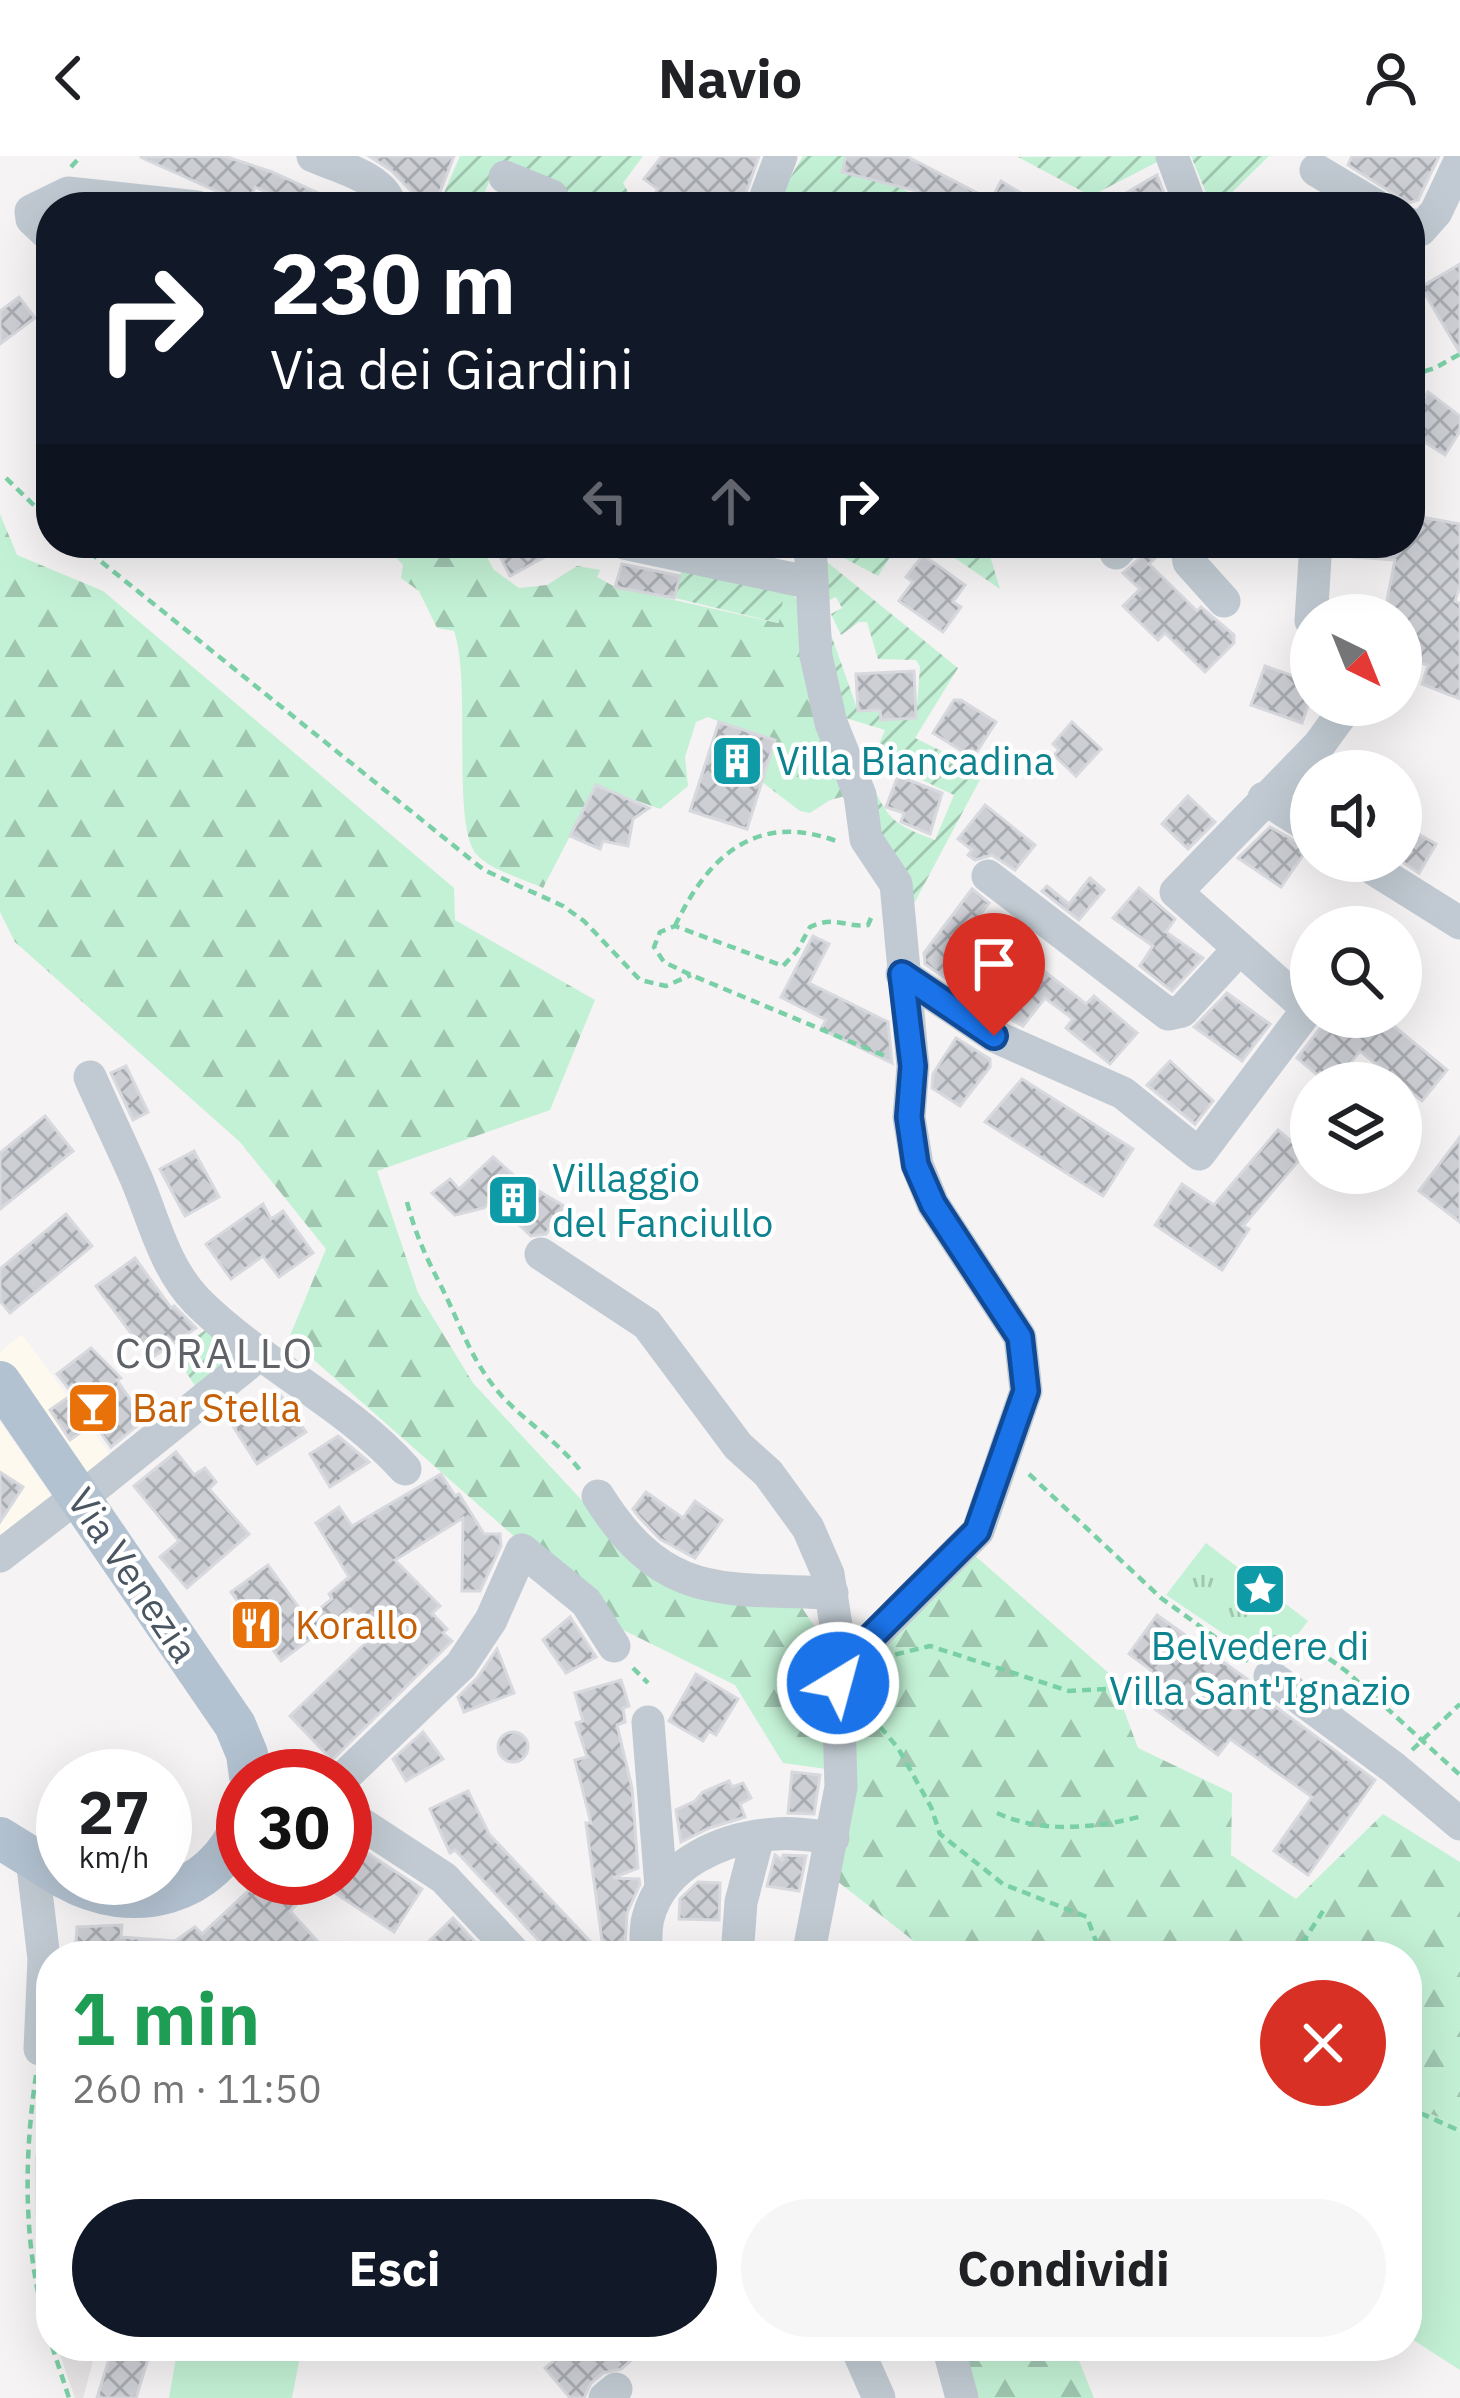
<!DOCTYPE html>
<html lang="it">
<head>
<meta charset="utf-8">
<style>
  body { margin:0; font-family:"IBM Plex Sans",sans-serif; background:#f6f6f6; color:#202124; height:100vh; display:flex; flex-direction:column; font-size:45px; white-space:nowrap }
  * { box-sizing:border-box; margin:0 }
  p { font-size:39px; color:#757577 }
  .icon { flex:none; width:66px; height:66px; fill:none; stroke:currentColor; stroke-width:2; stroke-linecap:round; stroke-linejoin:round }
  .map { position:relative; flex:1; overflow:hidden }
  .drawer { position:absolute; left:36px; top:1785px; width:1386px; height:420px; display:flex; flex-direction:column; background:#fff; border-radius:48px; box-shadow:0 12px 48px #0002 }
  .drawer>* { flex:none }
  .banner { position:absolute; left:36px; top:36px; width:1389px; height:366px; border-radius:48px; box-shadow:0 12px 48px #0002; background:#111827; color:#fff; overflow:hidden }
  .needle { width:78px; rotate:137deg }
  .fabs { position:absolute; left:1290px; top:438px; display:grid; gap:24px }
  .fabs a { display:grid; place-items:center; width:132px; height:132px; border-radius:50%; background:#fff; box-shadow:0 12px 48px #0002; font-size:60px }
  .speed { position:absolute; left:36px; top:1593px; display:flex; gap:24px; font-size:60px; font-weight:700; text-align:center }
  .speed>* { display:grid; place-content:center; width:156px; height:156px; border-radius:50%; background:#fff; box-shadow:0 12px 48px #0002; line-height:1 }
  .speed small { font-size:30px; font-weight:400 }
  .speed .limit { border:18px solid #d22; background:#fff; color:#111 }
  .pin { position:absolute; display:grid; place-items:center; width:102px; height:102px; color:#fff; margin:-123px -51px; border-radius:50% 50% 50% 0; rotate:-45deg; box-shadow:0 0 12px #0007 }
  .pin .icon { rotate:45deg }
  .me { position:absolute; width:132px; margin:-66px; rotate:37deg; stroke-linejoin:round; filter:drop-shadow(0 0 9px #0008) }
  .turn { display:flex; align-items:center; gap:42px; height:252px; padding:0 36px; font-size:54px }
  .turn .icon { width:156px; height:156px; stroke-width:2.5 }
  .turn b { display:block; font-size:84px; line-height:102px }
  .lanes { display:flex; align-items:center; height:114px; padding:0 36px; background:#0003; justify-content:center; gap:60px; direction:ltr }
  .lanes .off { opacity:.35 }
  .round { display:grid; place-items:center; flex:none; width:126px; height:126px; border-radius:63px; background:#f6f6f6 }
  .summary { display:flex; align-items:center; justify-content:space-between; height:204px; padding:0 36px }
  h1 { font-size:72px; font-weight:700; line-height:90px; color:#1e9e55 }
  .cta { display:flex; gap:24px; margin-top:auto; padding:24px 36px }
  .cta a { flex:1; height:138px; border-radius:72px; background:#111827; color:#fff; font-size:48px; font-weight:700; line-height:138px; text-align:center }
  .cta a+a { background:#f6f6f6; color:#202124 }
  header { display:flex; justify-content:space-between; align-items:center; height:156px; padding:0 36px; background:#fff; font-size:54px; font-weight:700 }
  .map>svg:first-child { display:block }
  .commercial { fill:#fdf9ef }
  .education { fill:#e6e4e5 }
  .grass { fill:#c3f1d5 }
  .forest { fill:url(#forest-firs) }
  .park { fill:url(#park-tufts) }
  .garden { fill:url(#garden-furrows) }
  .building { fill:url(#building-cross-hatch); stroke:#d7d9de; stroke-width:3 }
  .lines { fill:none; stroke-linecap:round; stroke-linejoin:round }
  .path { stroke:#7ad0a6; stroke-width:4.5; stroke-dasharray:9 6; stroke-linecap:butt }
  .minor { stroke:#c1cad2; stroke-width:33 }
  .major { stroke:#b3c2d1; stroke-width:42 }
  .route-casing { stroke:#114b97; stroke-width:30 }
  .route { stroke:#1a73e8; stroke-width:21 }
  .labels { text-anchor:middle; stroke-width:9; stroke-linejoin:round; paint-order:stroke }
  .culture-label { font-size:39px; fill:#0d838f; stroke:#fff; text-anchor:start }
  .food-label { font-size:39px; fill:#c56008; stroke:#fff; text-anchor:start }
  .street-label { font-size:39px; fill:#4a5661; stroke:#fff }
  .neighbourhood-label { font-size:42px; letter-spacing:3px; fill:#5f6368; stroke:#fff }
</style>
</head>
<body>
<header><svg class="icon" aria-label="back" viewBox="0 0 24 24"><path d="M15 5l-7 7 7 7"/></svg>Navio<svg class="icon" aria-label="person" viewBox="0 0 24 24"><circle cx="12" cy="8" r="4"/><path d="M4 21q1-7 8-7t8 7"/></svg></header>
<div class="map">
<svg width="1460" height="2242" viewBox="0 0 1460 2242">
  <defs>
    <pattern id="forest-firs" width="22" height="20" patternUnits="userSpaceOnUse" patternTransform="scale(3)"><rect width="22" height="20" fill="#c3f1d5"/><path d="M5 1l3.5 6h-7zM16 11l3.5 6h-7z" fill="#a0c6b0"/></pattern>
    <pattern id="park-tufts" width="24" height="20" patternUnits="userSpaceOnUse" patternTransform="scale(3)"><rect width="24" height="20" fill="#c3f1d5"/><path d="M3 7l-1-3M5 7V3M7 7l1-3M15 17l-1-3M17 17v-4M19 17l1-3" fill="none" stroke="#a0c6b0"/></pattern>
    <pattern id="garden-furrows" width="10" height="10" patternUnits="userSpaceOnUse" patternTransform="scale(3)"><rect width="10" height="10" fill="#c3f1d5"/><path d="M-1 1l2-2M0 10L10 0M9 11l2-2" fill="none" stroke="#a0c6b0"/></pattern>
    <pattern id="building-cross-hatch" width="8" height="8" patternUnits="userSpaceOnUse" patternTransform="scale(3)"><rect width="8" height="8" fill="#cdcfd5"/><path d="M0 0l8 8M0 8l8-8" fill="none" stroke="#a8abb0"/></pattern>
  </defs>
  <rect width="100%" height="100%" fill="#f5f3f3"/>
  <g class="commercial">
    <path d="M22 1178 115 1305 84 1331 0 1210V1196Z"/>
    <path d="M0 1266 58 1349 11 1394 0 1376Z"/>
  </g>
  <g class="education">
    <path d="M35 2000 51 2004V2165L36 2079Z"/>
    <path d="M57 2190H97L83 2242H75Z"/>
  </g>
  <g class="grass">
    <path d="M1407 1947 1460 1971V2214L1407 2180Z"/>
    <path d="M178 2190H302L292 2242H169Z"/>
  </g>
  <g class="forest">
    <path d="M0 358 17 399 103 435 454 732 455 764 595 844 550 954 377 1015 418 1137 473 1227 601 1365 630 1394 798 1446 835 1500 834 1614 783 1607 735 1529 617 1471 289 1182 326 1093 240 986 15 786 0 756Z"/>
    <path d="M382 387H479L494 414 519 432 547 429 577 410 600 414 597 421 615 431 778 467 785 432 801 447 849 639 830 644 810 657 800 655 762 626 722 567 708 561 696 566 685 601 688 630 660 653 596 630 543 732C524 723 490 714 476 698 451 666 472 526 454 475L437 472 419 435 401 422 403 409Z"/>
    <path d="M973 1398 1111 1519 1138 1592 1232 1637 1231 1699 1296 1743 1383 1658 1460 1706V1971L1407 1947V1800H933L837 1725 849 1550 868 1498Z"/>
    <path d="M958 2190H1073L1094 2242H969Z"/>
  </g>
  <path class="park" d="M1206 1387 1308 1465 1273 1511 1166 1439Z"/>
  <g class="garden">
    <path d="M460 0H643L623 27 628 36 618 51H559L547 26 498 6 478 51H438Z"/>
    <path d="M803 0H847L915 40 920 51H773Z"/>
    <path d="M1161 0 1163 3 1091 40 1018 1Z"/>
    <path d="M1191 0H1269L1217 51H1212Z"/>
    <path d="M816 387H899L878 420Z"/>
    <path d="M933 387H995L990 400 1000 433Z"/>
    <path d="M827 406 958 512 915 582 984 616 909 757 872 677 866 617C889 662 887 666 935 684L954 639 901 614 876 595 885 574 839 560 828 470 858 555 880 556 881 564 916 562 920 511 916 504 878 503 867 466H859L841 479 831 458 842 452 836 441 825 446Z"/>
    <path d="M683 407 785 432 779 467 675 442Z"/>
    <path d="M216 1167 242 1190 199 1236 173 1196Z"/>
  </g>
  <g class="building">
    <path d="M224 0 272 16 349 51H299L255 31 248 49 140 1Z"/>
    <path d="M369 0H454L434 51H412L411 35 392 15Z"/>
    <path d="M662 0H759L741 51H662L651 43 658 33 644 23Z"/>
    <path d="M846 0H906L991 44 1001 25 1044 51H909L917 35 842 16Z"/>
    <path d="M1352 0H1439L1418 44 1399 50 1402 43 1348 9Z"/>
    <path d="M1157 19 1169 51H1102Z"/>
    <path d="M1460 108V197L1421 131Z"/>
    <path d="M19 141 35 162 0 188V155Z"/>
    <path d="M1428 236 1460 260V275L1445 299 1410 277V266Z"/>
    <path d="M1410 359 1460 368V430L1455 445 1460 448V543L1422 528 1428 509 1401 502V459H1384L1395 404 1354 401V387H1410Z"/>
    <path d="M493 387H570L510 420Z"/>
    <path d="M1145 387H1165L1166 392 1149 408 1197 455 1201 451 1234 479V487L1205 516 1165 477 1158 484 1123 450 1140 433 1123 417 1141 401Z"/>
    <path d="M923 399 965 429 953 446 961 451 943 476 899 445 913 426 906 421Z"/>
    <path d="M622 408 680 420 674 442 615 431Z"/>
    <path d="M1265 510 1311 526V541L1302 567 1251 549Z"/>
    <path d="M914 515 916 562 881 564 880 554 858 555 856 518Z"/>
    <path d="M954 544H961L996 566 973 602 933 577Z"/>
    <path d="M719 566 775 584 747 673 690 655Z"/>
    <path d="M1072 566 1101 593 1076 620 1054 599 1059 594 1053 588Z"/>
    <path d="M898 620 942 637 930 678 901 666 904 657 886 651Z"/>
    <path d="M596 629 649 652 633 663 628 690 603 685 600 693 570 680Z"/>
    <path d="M1188 640 1215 666 1188 693 1162 668Z"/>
    <path d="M985 649 1035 689 1015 714 992 699 975 704 968 699 972 694 958 683Z"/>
    <path d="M1401 668 1436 688 1419 717 1401 705Z"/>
    <path d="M1270 671 1308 692 1281 731 1238 702Z"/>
    <path d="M1090 722 1104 734 1079 764 1042 735 1047 730 1069 748Z"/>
    <path d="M1139 732 1175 763 1166 776 1203 802 1172 835 1140 810 1153 790 1113 762Z"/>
    <path d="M972 733 989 747 953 793 973 809 957 830 925 808 924 797Z"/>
    <path d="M813 780 829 788 809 827 888 866 892 907 821 873 826 864 781 841Z"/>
    <path d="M1002 782 1086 848 1094 840 1137 877 1110 908 1066 872 1073 863 1045 842 1023 870 990 852 1003 836 975 813Z"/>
    <path d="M1227 837 1270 868 1242 905 1194 871Z"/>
    <path d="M1329 861H1383L1447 914 1422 945 1360 895 1334 927H1327L1297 902Z"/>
    <path d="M956 882 990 903V911L960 950 932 932 933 918Z"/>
    <path d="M1170 905 1213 945 1195 968 1147 929Z"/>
    <path d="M126 910 148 956 133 964 111 917Z"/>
    <path d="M1022 923 1133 993 1103 1040 985 966Z"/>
    <path d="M45 960 73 995 0 1053V997Z"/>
    <path d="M1278 974 1305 997 1243 1070 1249 1073 1222 1114 1155 1069 1182 1028 1214 1049Z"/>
    <path d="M1460 981V1066L1419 1035Z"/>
    <path d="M194 995 219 1041 185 1060 160 1013Z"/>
    <path d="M493 1001 517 1022 564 1050 546 1078 531 1080 492 1044 484 1052 455 1059 432 1037 450 1023 459 1033Z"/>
    <path d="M263 1048 271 1063 283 1055 313 1097 279 1121 263 1100 231 1123 206 1088Z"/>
    <path d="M66 1058 92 1090 10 1157 0 1145V1113Z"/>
    <path d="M135 1102 171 1152 174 1150 196 1172 150 1203 96 1130Z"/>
    <path d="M91 1192 121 1222 117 1224 144 1264 111 1291 94 1267 70 1284 50 1254 73 1238 57 1218Z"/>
    <path d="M279 1237 306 1276 257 1308 231 1267Z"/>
    <path d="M338 1280 369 1306 330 1331 310 1298Z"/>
    <path d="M176 1296 194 1319 205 1312 216 1326 209 1333 249 1378 187 1432 160 1401 179 1385 134 1330Z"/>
    <path d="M0 1316 23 1331 0 1366Z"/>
    <path d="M441 1318 455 1340 459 1338 484 1378H500L501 1390 480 1435H462L463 1362 395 1404 440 1450 432 1457 447 1473 443 1477 452 1485 332 1604 290 1560 375 1478 350 1453 281 1505 231 1436 268 1409 307 1463 332 1443 329 1438 349 1421 316 1367 339 1351 352 1370Z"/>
    <path d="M646 1336 683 1362 695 1345 722 1364 695 1402 660 1383 639 1361 633 1353Z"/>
    <path d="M1157 1459 1250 1525 1257 1537 1375 1624 1308 1719 1274 1695 1312 1641 1230 1583 1218 1599 1134 1538 1151 1514 1129 1498Z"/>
    <path d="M570 1461 596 1501 566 1517 543 1484Z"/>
    <path d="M497 1493 514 1537 464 1556 458 1541 478 1521Z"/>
    <path d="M696 1518 738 1543 716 1579 709 1575 703 1585 669 1565Z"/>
    <path d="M621 1524 629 1550 623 1552 625 1566 617 1569 632 1632 638 1712 613 1722 639 1723 640 1728 627 1757 625 1790 603 1792 586 1667H591L575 1604 587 1601 576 1567 583 1565 575 1537Z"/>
    <path d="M423 1576 443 1603 406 1625 393 1603Z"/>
    <circle cx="513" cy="1591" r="15"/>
    <path d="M792 1616 820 1619 814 1658 788 1657Z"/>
    <path d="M729 1625 732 1631 743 1627 751 1642 740 1648 745 1661 709 1672 681 1686 676 1654 695 1645 703 1636Z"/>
    <path d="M468 1635 489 1678 604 1800H553L455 1694 450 1697 430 1653Z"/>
    <path d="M355 1689 422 1733 394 1776 320 1727 290 1755 331 1800H75L77 1771 122 1769 121 1781 175 1785 195 1771 202 1778 262 1722H345V1694Z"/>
    <path d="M775 1699 782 1704 783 1699 806 1700 799 1735 767 1730Z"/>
    <path d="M698 1726 720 1727 719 1764 679 1763 680 1743Z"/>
    <path d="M453 1762 488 1800H414Z"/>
    <path d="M113 2190H152L136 2242H97Z"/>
    <path d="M572 2190H648L621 2213 603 2217 591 2227 584 2242H570L545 2212Z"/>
  </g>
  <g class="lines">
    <g class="path">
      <path d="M71 11 81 0"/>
      <path d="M1410 220 1435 212 1460 198"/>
      <path d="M6 322 51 366"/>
      <path d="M78 387 484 714 563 750 584 765 640 824 666 830 691 819"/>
      <path d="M871 762 868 769C845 772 836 759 810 771L797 795 783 810 675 770 660 776 654 791 664 806 691 819 885 900"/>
      <path d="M675 770C709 698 758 655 839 686"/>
      <path d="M407 1046C416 1080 426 1101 442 1132 462 1172 471 1205 501 1239 526 1267 561 1287 582 1317"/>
      <path d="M1029 1318 1161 1442 1248 1505"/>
      <path d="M1292 1505 1313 1491 1346 1515 1460 1619"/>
      <path d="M633 1512 648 1527"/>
      <path d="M1106 1533 1069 1535 930 1490 893 1499 871 1560 898 1592 931 1651 940 1678 1003 1728 1087 1761 1097 1788 1127 1800"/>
      <path d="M1412 1594 1460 1548"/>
      <path d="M997 1657C1042 1678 1096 1672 1143 1660"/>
      <path d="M1294 1800 1323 1755"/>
      <path d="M36 1919C23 2009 23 2099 51 2186"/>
      <path d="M1407 1951 1460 1975"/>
      <path d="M52 2190 69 2242"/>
    </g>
    <g class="minor">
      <path d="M313 0C338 11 384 21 391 51"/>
      <path d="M1172 0 1191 51"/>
      <path d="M1316 14 1378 51"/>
      <path d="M505 21 552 40 551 51"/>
      <path d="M762 51 781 0"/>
      <path d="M1410 68 1420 74 1436 56 1460 5"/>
      <path d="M51 81 32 63 31 55 68 37 197 51"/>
      <path d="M624 387 812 427"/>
      <path d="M1186 387 1189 406 1224 445"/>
      <path d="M1116 397 1125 387"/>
      <path d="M1311 465 1316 387"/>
      <path d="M1264 642 1311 672"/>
      <path d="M1361 705 1460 767"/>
      <path d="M988 720 1168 858 1182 855 1239 793"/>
      <path d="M902 818 994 880 1123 937 1199 998 1308 853 1176 736 1319 589 1348 549"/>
      <path d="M90 921C105 955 121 988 136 1022 154 1064 164 1111 197 1145 260 1208 346 1247 405 1313"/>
      <path d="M541 1098 647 1168 738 1290 768 1317 808 1372 828 1418 840 1495 847 1505"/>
      <path d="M598 1340C664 1445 720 1432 832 1437"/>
      <path d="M81 1342 260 1198"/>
      <path d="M0 1400 79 1339"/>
      <path d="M1270 1520 1394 1612 1460 1668"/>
      <path d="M648 1566 661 1731"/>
      <path d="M345 1620 461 1509 491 1464 522 1394 586 1446 614 1490"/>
      <path d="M345 1657 444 1722 517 1800"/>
      <path d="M32 1702 44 1803 40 1893 51 1896"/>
      <path d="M646 1800C646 1788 645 1773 648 1762 662 1707 724 1681 776 1678 794 1676 815 1680 833 1682"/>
      <path d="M737 1800 741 1746 758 1681"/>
      <path d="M808 1800 841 1631 838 1527 841 1513 978 1375 1026 1235 1020 1181 933 1048 917 1009 909 961 913 910 896 728 866 683 860 639 831 567 816 500 810 387"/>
      <path d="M856 2190 879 2242"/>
      <path d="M948 2190 962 2242"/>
      <path d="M605 2242 616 2233"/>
    </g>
    <g class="major">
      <path d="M0 1226 235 1569 247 1598 250 1620"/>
      <path d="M0 1682 63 1721"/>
      <path d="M65 1722C132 1760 213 1741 243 1666"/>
    </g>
  </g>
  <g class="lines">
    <g class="route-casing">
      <path id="route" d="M838 1527 847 1505 977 1375 1026 1235 1020 1181 933 1048 916 1009 909 961 913 910 902 818 994 880"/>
    </g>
    <use href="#route" class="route"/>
  </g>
  <defs>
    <g id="building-square" transform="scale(2.7)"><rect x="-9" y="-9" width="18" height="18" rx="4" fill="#0f9aa8" stroke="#fff"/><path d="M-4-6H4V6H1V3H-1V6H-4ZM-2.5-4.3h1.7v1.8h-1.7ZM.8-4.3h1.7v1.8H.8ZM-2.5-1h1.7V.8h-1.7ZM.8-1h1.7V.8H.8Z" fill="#fff"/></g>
    <g id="bar-square" transform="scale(2.7)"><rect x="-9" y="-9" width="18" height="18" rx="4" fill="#e8710a" stroke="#fff"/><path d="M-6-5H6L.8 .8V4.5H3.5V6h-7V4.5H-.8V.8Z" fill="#fff"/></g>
    <g id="sight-square" transform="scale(2.7)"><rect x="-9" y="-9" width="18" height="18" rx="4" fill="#0f9aa8" stroke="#fff"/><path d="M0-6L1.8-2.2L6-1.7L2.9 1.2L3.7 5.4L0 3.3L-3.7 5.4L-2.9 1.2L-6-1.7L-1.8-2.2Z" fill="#fff"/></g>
    <g id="restaurant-square" transform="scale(2.7)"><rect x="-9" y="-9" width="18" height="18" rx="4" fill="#e8710a" stroke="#fff"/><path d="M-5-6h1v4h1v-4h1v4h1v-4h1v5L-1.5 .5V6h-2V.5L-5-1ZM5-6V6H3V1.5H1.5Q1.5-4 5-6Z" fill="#fff"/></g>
  </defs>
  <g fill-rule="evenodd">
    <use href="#building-square" x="737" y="605"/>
    <use href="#building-square" x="513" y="1044"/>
    <use href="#bar-square" x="93" y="1252"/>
    <use href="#sight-square" x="1260" y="1433"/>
    <use href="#restaurant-square" x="256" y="1469"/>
  </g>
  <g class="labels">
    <g class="culture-label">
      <text x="776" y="619">Villa Biancadina</text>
      <text x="552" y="1036">Villaggio<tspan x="552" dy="45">del Fanciullo</tspan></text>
      <text x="1260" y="1504" text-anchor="middle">Belvedere di<tspan x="1260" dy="45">Villa Sant'Ignazio</tspan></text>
    </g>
    <g class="food-label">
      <text x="132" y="1266">Bar Stella</text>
      <text x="295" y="1483">Korallo</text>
    </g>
    <g class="street-label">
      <text transform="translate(133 1419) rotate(56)" y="14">Via Venezia</text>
    </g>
    <g class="neighbourhood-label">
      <text x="215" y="1212">CORALLO</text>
    </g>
  </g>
</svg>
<div class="fabs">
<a><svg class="needle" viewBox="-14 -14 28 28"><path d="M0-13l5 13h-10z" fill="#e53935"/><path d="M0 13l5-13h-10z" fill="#757577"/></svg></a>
<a><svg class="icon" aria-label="sound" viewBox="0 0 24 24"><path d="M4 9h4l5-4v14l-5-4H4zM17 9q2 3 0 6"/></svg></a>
<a><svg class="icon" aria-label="search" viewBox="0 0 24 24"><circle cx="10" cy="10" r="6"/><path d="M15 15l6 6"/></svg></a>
<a><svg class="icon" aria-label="layers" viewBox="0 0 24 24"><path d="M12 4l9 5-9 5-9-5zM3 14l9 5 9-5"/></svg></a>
</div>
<div class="speed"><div>27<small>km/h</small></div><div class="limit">30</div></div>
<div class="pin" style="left:994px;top:880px;background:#d93025"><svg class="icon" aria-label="arrive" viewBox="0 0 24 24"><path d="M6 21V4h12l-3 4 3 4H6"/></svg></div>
<svg class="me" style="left:838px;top:1527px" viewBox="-20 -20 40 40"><circle r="17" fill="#1a73e8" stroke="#fff" stroke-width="3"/><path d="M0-11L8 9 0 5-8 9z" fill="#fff"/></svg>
<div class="banner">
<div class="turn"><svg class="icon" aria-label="right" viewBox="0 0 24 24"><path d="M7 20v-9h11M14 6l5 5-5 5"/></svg><div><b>230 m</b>Via dei Giardini</div></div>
<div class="lanes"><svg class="icon off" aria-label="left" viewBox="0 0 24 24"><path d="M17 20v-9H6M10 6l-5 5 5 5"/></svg><svg class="icon off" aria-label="ahead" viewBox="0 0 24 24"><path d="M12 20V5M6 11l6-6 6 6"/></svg><svg class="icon" aria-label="right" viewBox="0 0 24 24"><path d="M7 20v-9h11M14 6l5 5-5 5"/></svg></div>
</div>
<section class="drawer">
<div class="summary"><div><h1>1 min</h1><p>260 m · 11:50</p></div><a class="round" style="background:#d93025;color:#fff"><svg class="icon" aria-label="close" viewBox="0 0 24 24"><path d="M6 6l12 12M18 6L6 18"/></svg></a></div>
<div class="cta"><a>Esci</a><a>Condividi</a></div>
</section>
</div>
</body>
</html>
